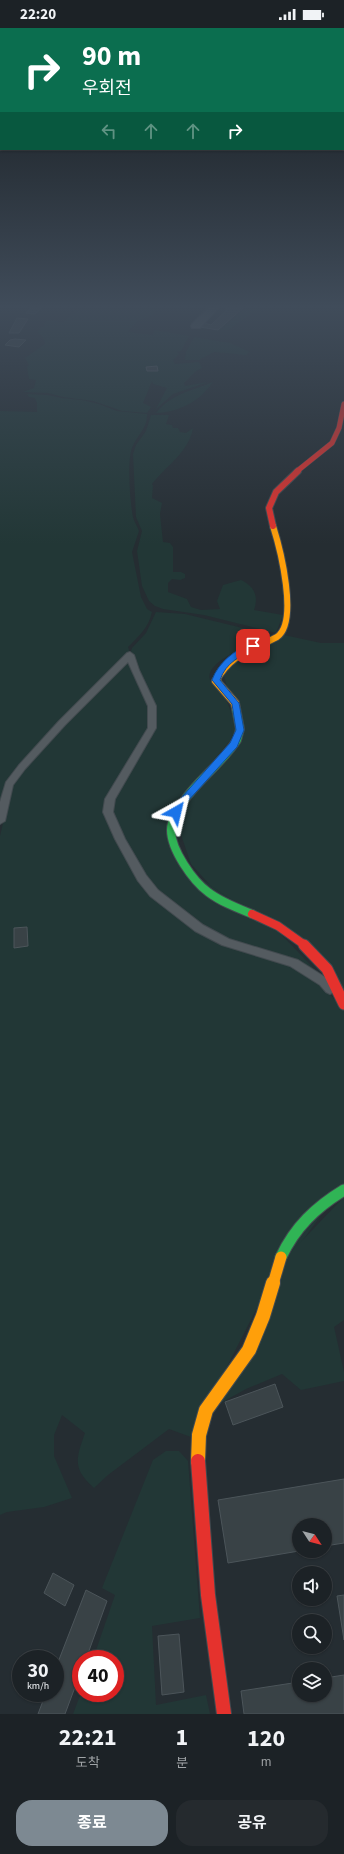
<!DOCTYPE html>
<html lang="ko">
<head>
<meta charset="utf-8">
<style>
  body { margin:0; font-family:"Source Sans 3","Noto Sans KR",sans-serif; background:#252a2e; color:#f1f3f6; height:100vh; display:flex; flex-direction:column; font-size:15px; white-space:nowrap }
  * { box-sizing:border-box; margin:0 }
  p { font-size:13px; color:#a0a4a7 }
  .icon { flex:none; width:22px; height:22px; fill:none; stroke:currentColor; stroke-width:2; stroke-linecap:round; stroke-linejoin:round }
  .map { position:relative; height:1686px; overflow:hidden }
  .sheet { display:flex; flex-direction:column; background:#1c2226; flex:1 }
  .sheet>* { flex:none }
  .guide { position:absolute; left:0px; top:0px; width:344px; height:122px; box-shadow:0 1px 3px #0004,0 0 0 1px #3a3f43; background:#0b6e4f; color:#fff; overflow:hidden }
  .needle { width:26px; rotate:126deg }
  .tools { position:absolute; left:292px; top:1490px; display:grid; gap:8px }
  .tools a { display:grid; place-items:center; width:40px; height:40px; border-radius:50%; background:#1c2226; box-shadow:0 1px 3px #0004,0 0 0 1px #3a3f43; font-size:20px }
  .speed { position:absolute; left:12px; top:1622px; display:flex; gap:8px; font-size:20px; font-weight:700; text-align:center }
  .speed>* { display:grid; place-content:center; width:52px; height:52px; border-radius:50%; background:#1c2226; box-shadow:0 1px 3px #0004,0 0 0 1px #3a3f43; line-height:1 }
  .speed small { font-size:10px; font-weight:400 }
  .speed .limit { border:6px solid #d22; background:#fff; color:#111 }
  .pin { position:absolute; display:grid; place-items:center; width:34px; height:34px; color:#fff; margin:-17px; border-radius:8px; box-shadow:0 2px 6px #0006 }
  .me { position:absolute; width:44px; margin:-22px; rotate:37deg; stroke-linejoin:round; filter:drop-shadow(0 0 3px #0008) }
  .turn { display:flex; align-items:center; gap:14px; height:84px; padding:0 16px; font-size:18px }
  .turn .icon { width:52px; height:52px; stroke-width:2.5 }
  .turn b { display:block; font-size:28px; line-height:34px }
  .lanes { display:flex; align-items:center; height:38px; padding:0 16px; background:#0003; justify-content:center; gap:20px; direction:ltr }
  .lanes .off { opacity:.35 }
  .eta { display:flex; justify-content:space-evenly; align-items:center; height:68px; text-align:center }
  .eta b { font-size:24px; font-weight:700; line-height:28px }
  .button { display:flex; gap:8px; margin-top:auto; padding:8px 16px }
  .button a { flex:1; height:46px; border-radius:16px; background:#7d8992; color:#fff; font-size:16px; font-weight:700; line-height:46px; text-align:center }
  .button a+a { background:#252a2e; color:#f1f3f6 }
  .status { display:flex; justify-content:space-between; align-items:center; height:28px; padding:0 20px; background:#1c2226; direction:ltr }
  .status svg { height:11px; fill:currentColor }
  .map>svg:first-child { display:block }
  .green { fill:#223736 }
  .building { fill:#394246; stroke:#4c555a }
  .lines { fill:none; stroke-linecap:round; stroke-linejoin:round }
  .lane-casing { stroke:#424a4f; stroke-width:2 }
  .street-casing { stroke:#424a4f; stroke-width:2 }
  .fast-far1-casing { stroke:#424a4f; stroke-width:10 }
  .fast-casing { stroke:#424a4f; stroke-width:13 }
  .slow-far3-casing { stroke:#424a4f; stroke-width:8 }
  .slow-far2-casing { stroke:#424a4f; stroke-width:10 }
  .slow-far1-casing { stroke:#424a4f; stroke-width:13 }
  .slow-casing { stroke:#424a4f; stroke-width:16 }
  .jam-far4-casing { stroke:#424a4f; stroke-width:6 }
  .jam-far3-casing { stroke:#424a4f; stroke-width:8 }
  .jam-far2-casing { stroke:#424a4f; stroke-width:10 }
  .jam-far1-casing { stroke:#424a4f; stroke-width:13 }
  .jam-casing { stroke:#424a4f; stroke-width:16 }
  .lane { fill:#545b60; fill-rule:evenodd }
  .street { fill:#545b60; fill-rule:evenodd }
  .fast-far1 { stroke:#30b455; stroke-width:8 }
  .fast { stroke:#30b455; stroke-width:11 }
  .slow-far3 { stroke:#ff9f0a; stroke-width:6 }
  .slow-far2 { stroke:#ff9f0a; stroke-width:8 }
  .slow-far1 { stroke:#ff9f0a; stroke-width:11 }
  .slow { stroke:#ff9f0a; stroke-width:14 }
  .jam-far4 { stroke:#e5322d; stroke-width:5 }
  .jam-far3 { stroke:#e5322d; stroke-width:6 }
  .jam-far2 { stroke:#e5322d; stroke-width:8 }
  .jam-far1 { stroke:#e5322d; stroke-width:11 }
  .jam { stroke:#e5322d; stroke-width:14 }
  .route { fill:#1a73e8; stroke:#114b97 }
</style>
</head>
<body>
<div class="status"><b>22:20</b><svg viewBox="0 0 49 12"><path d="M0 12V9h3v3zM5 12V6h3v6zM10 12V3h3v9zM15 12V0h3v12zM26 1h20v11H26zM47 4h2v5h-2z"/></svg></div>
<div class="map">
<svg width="344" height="1686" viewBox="0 0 344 1686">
  <rect width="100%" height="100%" fill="#252d32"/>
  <g class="green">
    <path d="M91 280H155L157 282 153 287 136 294 128 304 153 307 155 302 189 308 181 323 177 324 179 326 173 332 175 336 199 334 202 340 196 343 184 355 185 358 208 354 173 366 156 381 167 360 153 356 152 353 143 375 151 379 147 385 122 383 93 373 63 369 48 365 23 364 34 360 36 352 29 351 27 339 29 337 25 330 45 316 44 311 38 304 41 299 45 298 43 295H45L46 292 63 294 76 282Z"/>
    <path d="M246 280H260L228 302H220Z"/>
    <path d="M194 309 230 315 250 324 246 327 214 324 199 332H185L186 324Z"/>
    <path d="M213 354C200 373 180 384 156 385 171 366 191 363 213 354Z"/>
    <path d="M27 366 48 367 62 370 82 372 99 376 117 383 147 386C148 400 136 408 132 420 127 433 130 474 133 489 134 493 137 498 139 503L132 524 141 569 147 581 152 584C149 599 139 608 128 619L130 625 20 738 0 782V383L37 384V375L35 370 29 369Z"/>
    <path d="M151 387H169L166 396 172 397 173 400H178L180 404 186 405 193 400C189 424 166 438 152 456L153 458 152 470 162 475 160 486 163 514 170 515 173 519V544H181L185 546V550L180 552 172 551 168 555V564L187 571 191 579 201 582 220 581 217 573 223 557 241 552C254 558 259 568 254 582L283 587 276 605 204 587 163 581 155 578 149 573 142 558 137 523 142 503 136 489 133 426 136 417 146 403Z"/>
    <path d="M156 584 185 586 272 607C259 613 199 634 211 654 216 662 225 668 228 676 232 685 233 697 235 707L181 771 176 834 276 901 326 953 227 912 201 899 156 863 144 849 111 784 113 771 155 694 131 623 132 620 146 605Z"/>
    <path d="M284 607 321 615H344V970L330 938 210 857 191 836 180 804 187 773 232 726 230 668 222 642Z"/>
    <path d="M129 632 150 678 149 700 107 771 128 833 197 902 293 937 321 956 344 982V1156L265 1264 191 1409 169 1401 108 1447 94 1460C72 1440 76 1431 85 1405L62 1387 54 1407V1428L72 1470 44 1479 7 1484 0 1487V808L12 757 41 720Z"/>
    <path d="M344 1169V1292L334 1299 344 1344V1353L301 1362 282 1346 246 1361 217 1377 290 1225Z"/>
    <path d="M166 1423H179L188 1433 200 1590 152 1598 156 1677 206 1667 210 1686H73L81 1665H115V1631H93L115 1567 102 1560 153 1432Z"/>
  </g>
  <g class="building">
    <path d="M31 280H41L35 286 26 285Z"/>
    <path d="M226 280H243L218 302 200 299 204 295 211 297 229 280Z"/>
    <path d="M17 290 28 291 19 305H9Z"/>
    <path d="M15 311 26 312 19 319 5 317 10 312Z"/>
    <path d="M157 338 158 343H147L146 339Z"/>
    <path d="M27 899 28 918 14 920V900Z"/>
    <path d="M275 1356 283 1379 233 1397 225 1374Z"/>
    <path d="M344 1451V1515L325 1518V1497H299V1523L228 1535 218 1472Z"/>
    <path d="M53 1545 74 1557 65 1578 44 1565Z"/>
    <path d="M86 1562 107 1573 86 1631H81V1643L65 1686H38L46 1665H55V1642Z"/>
    <path d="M344 1567V1612L337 1568Z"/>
    <path d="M179 1606 184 1664 162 1667 158 1608Z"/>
    <path d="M344 1647V1686H244L241 1663 299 1654V1667H325V1650Z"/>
  </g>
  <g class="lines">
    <g class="lane-casing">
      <path id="lane" d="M130 624 134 627 139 642 156 678V700L115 771 113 784 125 811 146 847 158 862 203 897 229 911 298 932 328 951 336 961 334 964 330 966 326 964 320 957 290 938 222 917 195 903 150 868 138 853 115 811 103 784 105 771 148 700V678L128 634 65 697 25 741 13 757 5 793 0 796V774L6 754 19 737 59 693 127 625Z"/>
    </g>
    <g class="street-casing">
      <path id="street" d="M208 280H218L200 300H192L191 298 192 296Z"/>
    </g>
    <g class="fast-far1-casing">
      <path id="fast-far1" d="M236 680 240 701 237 712C222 735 198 752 183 774 177 783 171 792 171 802 171 822 193 853 208 864 221 874 237 880 252 886"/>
    </g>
    <g class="fast-casing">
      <path id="fast" d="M281 1229C295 1199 316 1179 344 1162"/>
    </g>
    <g class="slow-far3-casing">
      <path id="slow-far3" d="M216 653C232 625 251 623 277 609 299 594 280 520 273 498"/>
    </g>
    <g class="slow-far2-casing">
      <path id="slow-far2" d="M217 652 216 653 235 675 236 680"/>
    </g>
    <g class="slow-far1-casing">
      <path id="slow-far1" d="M273 1256 281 1229"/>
    </g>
    <g class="slow-casing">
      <path id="slow" d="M198 1433 199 1407 206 1382 249 1322 263 1288 273 1255"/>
    </g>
    <g class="jam-far4-casing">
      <path id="jam-far4" d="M296 444 332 415 339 400 344 376"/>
    </g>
    <g class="jam-far3-casing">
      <path id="jam-far3" d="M273 498 269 480 276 464 298 443"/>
    </g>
    <g class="jam-far2-casing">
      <path id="jam-far2" d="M252 886 278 898 306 918"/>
    </g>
    <g class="jam-far1-casing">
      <path id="jam-far1" d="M304 917 327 941 344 976"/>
    </g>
    <g class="jam-casing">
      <path id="jam" d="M198 1433 208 1567 224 1686"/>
    </g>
    <use href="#lane" class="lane"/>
    <use href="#street" class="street"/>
    <use href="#fast-far1" class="fast-far1"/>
    <use href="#fast" class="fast"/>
    <use href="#slow-far3" class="slow-far3"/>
    <use href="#slow-far2" class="slow-far2"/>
    <use href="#slow-far1" class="slow-far1"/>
    <use href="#slow" class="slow"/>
    <use href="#jam-far4" class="jam-far4"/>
    <use href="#jam-far3" class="jam-far3"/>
    <use href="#jam-far2" class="jam-far2"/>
    <use href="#jam-far1" class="jam-far1"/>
    <use href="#jam" class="jam"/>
  </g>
  <linearGradient id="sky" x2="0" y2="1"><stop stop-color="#14191c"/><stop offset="0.54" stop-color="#404c5a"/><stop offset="1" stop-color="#404c5a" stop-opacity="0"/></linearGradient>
  <rect width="344" height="516" fill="url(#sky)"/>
  <path class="route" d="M253 615 257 618 256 619C240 629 226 634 220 652L239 675 244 702 237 719 187 774 179 786H173L172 784 181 770 230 715 236 702 232 676 212 652C218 635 235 621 253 615Z"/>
</svg>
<div class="tools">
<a><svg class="needle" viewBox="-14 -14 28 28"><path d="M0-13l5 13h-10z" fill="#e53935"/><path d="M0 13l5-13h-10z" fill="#a0a4a7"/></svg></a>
<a><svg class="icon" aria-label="sound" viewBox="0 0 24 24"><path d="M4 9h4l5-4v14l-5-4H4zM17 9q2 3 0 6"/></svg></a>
<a><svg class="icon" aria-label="search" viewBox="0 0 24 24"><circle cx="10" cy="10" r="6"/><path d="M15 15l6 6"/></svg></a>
<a><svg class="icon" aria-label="layers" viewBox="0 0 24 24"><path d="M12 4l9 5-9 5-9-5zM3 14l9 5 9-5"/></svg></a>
</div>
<div class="speed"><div>30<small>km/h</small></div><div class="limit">40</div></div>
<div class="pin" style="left:253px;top:618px;background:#d93025"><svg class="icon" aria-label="arrive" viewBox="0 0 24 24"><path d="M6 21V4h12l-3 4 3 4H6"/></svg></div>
<svg class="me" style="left:176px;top:784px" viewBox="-20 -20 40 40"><path d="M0-17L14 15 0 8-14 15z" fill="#1a73e8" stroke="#fff" stroke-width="4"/></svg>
<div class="guide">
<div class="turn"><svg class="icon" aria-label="right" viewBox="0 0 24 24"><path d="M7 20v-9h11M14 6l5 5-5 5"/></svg><div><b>90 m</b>우회전</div></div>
<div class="lanes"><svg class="icon off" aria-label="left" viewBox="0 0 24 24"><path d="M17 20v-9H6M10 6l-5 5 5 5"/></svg><svg class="icon off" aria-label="ahead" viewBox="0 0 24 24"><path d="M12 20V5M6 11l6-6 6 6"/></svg><svg class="icon off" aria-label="ahead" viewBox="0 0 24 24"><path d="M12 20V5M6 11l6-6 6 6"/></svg><svg class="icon" aria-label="right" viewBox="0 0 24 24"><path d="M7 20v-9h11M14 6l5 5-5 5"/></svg></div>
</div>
</div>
<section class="sheet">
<div class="eta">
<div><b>22:21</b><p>도착</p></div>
<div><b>1</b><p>분</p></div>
<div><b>120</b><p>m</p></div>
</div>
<div class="button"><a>종료</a><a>공유</a></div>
</section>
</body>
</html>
